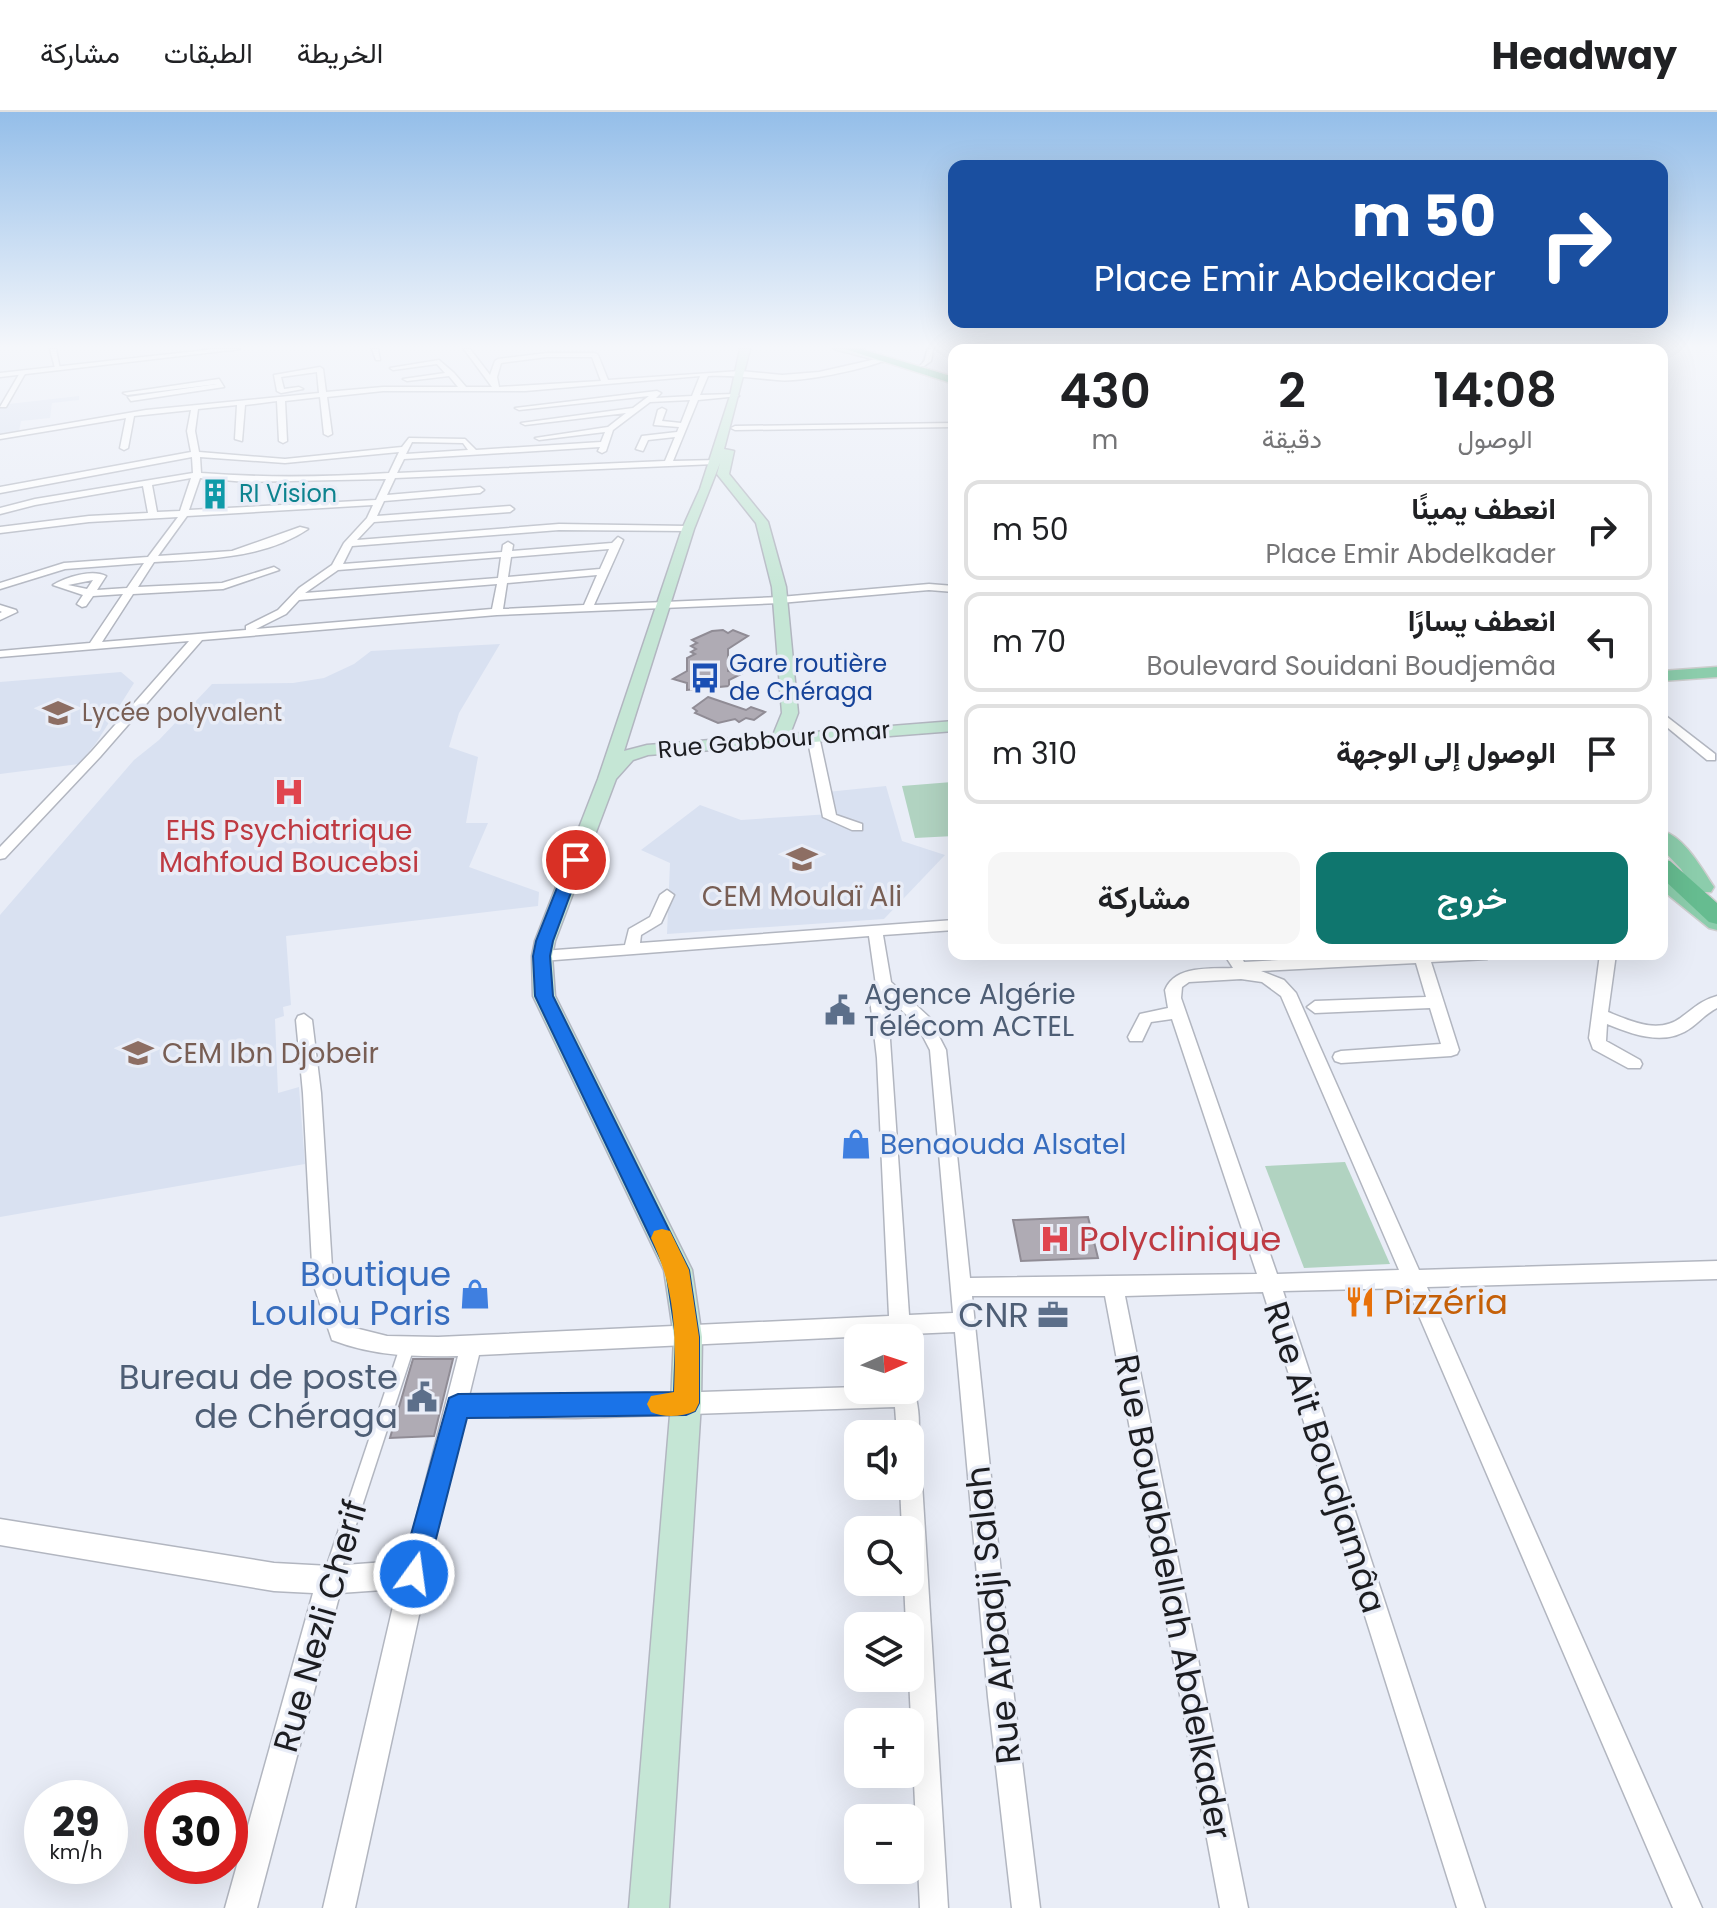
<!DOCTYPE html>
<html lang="ar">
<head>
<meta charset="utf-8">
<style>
  body { margin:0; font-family:Poppins,Vazirmatn,sans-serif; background:#f6f6f6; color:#202124; direction:rtl; height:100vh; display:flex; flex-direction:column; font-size:30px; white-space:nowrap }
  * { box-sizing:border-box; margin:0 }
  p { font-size:26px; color:#757577 }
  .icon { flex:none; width:44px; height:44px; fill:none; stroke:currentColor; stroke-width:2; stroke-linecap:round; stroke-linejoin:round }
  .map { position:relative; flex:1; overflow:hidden; direction:ltr }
  .details { position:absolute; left:948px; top:232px; width:720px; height:616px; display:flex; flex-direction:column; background:#fff; border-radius:16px; box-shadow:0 8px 32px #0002; direction:rtl }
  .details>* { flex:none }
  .banner { position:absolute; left:948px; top:48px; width:720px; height:168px; border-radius:16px; box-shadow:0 8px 32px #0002; direction:rtl; background:#1a4fa0; color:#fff; overflow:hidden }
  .needle { width:52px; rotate:87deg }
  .controls { position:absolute; left:844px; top:1212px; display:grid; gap:16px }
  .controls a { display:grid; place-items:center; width:80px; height:80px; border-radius:16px; background:#fff; box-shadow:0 8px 32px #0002; font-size:40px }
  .speed { position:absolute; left:24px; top:1668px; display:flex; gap:16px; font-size:40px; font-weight:700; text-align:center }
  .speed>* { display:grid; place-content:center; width:104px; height:104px; border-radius:50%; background:#fff; box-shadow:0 8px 32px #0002; line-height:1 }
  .speed small { font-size:20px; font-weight:400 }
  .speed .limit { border:12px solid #d22; background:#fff; color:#111 }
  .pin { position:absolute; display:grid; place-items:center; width:68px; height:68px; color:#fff; margin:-34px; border:4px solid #fff; border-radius:50%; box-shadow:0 2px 8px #0007 }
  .me { position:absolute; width:88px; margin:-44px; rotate:14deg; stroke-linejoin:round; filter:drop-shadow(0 0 6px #0008) }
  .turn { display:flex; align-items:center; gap:28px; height:168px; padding:0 40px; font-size:36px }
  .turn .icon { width:104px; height:104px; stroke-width:2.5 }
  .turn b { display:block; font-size:56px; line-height:68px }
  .eta { display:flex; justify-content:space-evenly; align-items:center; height:136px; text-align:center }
  .eta b { font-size:48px; font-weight:600; line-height:56px }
  .primary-button { display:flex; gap:16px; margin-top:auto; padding:16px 40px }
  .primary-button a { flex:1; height:92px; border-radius:16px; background:#0f766e; color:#fff; font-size:32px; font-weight:600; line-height:92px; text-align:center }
  .primary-button a+a { background:#f6f6f6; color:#202124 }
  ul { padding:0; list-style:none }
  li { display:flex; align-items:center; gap:24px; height:100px; margin:0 16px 12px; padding:0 24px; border:4px solid #e0e0e0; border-radius:16px }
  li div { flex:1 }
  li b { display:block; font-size:30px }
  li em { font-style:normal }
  header { display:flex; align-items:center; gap:48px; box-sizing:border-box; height:112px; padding:0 40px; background:#fff; border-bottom:2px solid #e0e0e0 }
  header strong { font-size:38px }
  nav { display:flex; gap:44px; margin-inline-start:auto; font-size:28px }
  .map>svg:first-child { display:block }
  .built { fill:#d9e1f1 }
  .green { fill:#b1d3c1 }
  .building { fill:#afabb4; stroke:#908c95; stroke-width:2 }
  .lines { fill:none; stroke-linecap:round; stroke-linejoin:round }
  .pedestrian-casing { stroke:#b2b6c0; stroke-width:3 }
  .minor-casing { stroke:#b2b6c0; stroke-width:3 }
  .tertiary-casing { stroke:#b2b6c0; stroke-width:3 }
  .secondary-casing { stroke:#b2b6c0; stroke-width:3 }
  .primary-casing { stroke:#cdcdce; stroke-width:3 }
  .trunk-casing { stroke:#cdcdce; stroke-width:3 }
  .pedestrian { fill:#fff; fill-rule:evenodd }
  .minor { fill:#fff; fill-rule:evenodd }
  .tertiary { fill:#fff; fill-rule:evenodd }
  .secondary { fill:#c5e6d5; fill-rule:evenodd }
  .primary { fill:#8ccdac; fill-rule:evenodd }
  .trunk { fill:#66bc90; fill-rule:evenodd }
  .route { fill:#1a73e8; stroke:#114b97; stroke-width:2 }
  .slow { fill:#f59e0b }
  .labels { text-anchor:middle; stroke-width:7; stroke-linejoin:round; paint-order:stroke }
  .far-culture-label { font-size:24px; fill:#0d838f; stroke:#e9edf7; text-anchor:start }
  .far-transit-label { font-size:24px; fill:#164399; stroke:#e9edf7; text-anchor:start }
  .far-education-label { font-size:24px; fill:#785e54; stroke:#e9edf7; text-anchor:start }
  .far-street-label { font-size:24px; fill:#1c1d21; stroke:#e9edf7 }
  .health-label { font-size:28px; fill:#be3a42; stroke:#e9edf7 }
  .education-label { font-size:28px; fill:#785e54; stroke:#e9edf7 }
  .service-label { font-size:28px; fill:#4e5e75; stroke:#e9edf7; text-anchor:start }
  .shop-label { font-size:28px; fill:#366cbe; stroke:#e9edf7; text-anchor:start }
  .near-health-label { font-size:34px; fill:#be3a42; stroke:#e9edf7; text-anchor:start }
  .near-shop-label { font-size:34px; fill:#366cbe; stroke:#e9edf7; text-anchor:end }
  .near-food-label { font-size:34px; fill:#c56008; stroke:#e9edf7; text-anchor:start }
  .near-service-label { font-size:34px; fill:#4e5e75; stroke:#e9edf7; text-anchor:end }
  .near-street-label { font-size:34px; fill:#1c1d21; stroke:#e9edf7 }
</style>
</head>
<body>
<header>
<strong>Headway</strong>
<nav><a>الخريطة</a><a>الطبقات</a><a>مشاركة</a></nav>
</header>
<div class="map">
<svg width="1717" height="1796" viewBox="0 0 1717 1796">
  <rect width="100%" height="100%" fill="#e9edf7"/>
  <g class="built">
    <path d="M79 284V288L52 291 50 306 21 309 19 319 0 322V293Z"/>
    <path d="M500 532 459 601 449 635 478 645 466 711H488L469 755 539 780 538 794 286 824 291 893 283 895 284 904 275 907 278 981 299 975 305 1052 0 1105V803L134 648 159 628 212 572 293 571 324 566 354 552 371 539Z"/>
    <path d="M121 560 134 571 96 631 79 652 0 662V570Z"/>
    <path d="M886 674 902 729 945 743 884 807 667 822 670 751 641 738 700 693 741 708 830 702 827 680Z"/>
  </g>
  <g class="green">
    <path d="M952 670 954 724 915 726 902 674Z"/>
    <path d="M1345 1050 1390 1152 1304 1156 1265 1054Z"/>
  </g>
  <g class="building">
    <path d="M723 518 728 521 733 518 748 524 728 537V559L741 562 729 568V574L687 578V571L673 567 687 559V546L695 542 691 540 696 537 691 534 697 531 692 528 712 519Z"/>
    <path d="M708 585 746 598 751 595 765 600 754 608 746 606 739 610 735 607 718 611 695 601 697 599 693 596Z"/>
    <path d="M1088 1105 1098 1146 1021 1149 1013 1108Z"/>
    <path d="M413 1247H453L434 1324 390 1326Z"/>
  </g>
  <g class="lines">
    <g class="pedestrian-casing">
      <path id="pedestrian" d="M407 1228 412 1230 414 1235 338 1468 336 1474 330 1476 324 1474 322 1468 400 1235 402 1230Z"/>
    </g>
    <g class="minor-casing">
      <g id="minor">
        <path d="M50 237H56L60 257 55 256Z"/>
        <path d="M372 237H378L380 248H376Z"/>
        <path d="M464 237H470L490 263 495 249 498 247 547 241H595L598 243 608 268 740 259 782 263 819 260 885 245 888 247C867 257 800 271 777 268 754 266 732 263 708 264L700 283 735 282 739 284 698 288 673 349 718 348 715 352 395 366 387 383 480 375 484 378 480 381 384 389 377 404 510 394 514 397 510 400 374 410 357 428 559 412 688 414 691 415V419L559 418 352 434 343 452 502 440 503 433 508 430 513 433 512 439 612 431 618 425 623 428 594 493 780 485 929 472 954 474V480L929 478 780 491 497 503 202 528 100 645 5 746 0 747V735L92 639 189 529 0 545V539L90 531 123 482 93 484 86 494 82 495 77 492 83 483 53 473C66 465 92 457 106 464L97 478 127 476 144 451 65 457 0 477V471L64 451 148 445 178 405 89 410 0 421V415L89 404 148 401 143 374 35 393 0 402V396L35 387 193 361 192 345 0 381V375L191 340 187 319 191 298 134 304 128 336 124 338 120 336 126 306 0 327V323L146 298 319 281 317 260 281 265 284 277 299 275 303 277 281 281 277 279 274 263 320 255 323 257 326 280 383 275H458L449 264 407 269 403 267 445 261 437 252 393 258 390 256 439 248 454 261 466 275H492ZM547 245H592L601 269 499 275 497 265 501 251ZM700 264 692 284 656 286 661 281 657 279 515 296 519 298 649 284 633 296 521 311 525 313 626 301 608 315 535 326 539 328 605 320 601 330 476 338 465 327 409 326 402 335 285 347 199 340 195 319 198 297 237 293 235 327 242 329 245 293 277 289 279 329 283 331 287 329 285 289 320 285 324 322 328 324 332 322 327 285 383 279H525ZM690 288 681 311 662 309 666 298 662 296 658 298 654 313 679 315 677 320 642 324 636 337 643 339 648 328 675 325 665 349 397 361 404 347 600 335 598 339 602 341 606 339 613 318 650 290ZM412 330 463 331 468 338 406 342ZM399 340 389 361C326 365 264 366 201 361L200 345 285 351ZM191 366 180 399 157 400 152 373ZM200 366 246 370 386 367 376 388 189 398ZM373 393 367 406 344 431 332 453 299 476 278 498 246 514V518L102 530 133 482 223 477 279 458 274 455 222 471 138 475 154 450C205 447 264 447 308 417L300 415 232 439 158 444 187 404ZM609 437 600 457 508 465 511 445ZM501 445 498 466 305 481 338 458ZM597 463 584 493 503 497 507 471ZM93 468 87 477 68 473ZM497 472 492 497 256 517 286 502 299 488Z"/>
        <path d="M927 237H933L931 249 924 254H920L925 248Z"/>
        <path d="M1565 237H1574L1565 238Z"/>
        <path d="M21 259 26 260 6 295H0Z"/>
        <path d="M219 267 224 275 131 289 128 285 217 272 127 283 123 281Z"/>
        <path d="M954 311V315L735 318 731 316 735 314Z"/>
        <path d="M0 493 16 498 17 500 0 508V501L2 500 0 499Z"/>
        <path d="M1662 601 1715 642V648H1707L1662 611Z"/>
        <path d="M813 620 819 624 836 703 862 712V718H852L823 705 807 624Z"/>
        <path d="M667 778 674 783 661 811 641 823 640 831 954 808V818L883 823 891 870 929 905 946 938 970 1166 1257 1162 1172 907 1151 910 1142 929H1130L1128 925 1140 902 1168 896 1165 878C1175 853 1210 857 1233 856L1224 842H1240L1244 850 1383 842H1495L1487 847 1431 850 1459 938 1457 942 1451 944 1341 951 1335 949 1333 945 1335 941 1341 939 1441 932 1430 896 1315 901 1307 895 1315 889 1426 885 1416 851 1261 859 1284 868 1296 881 1419 1158 1717 1149V1167L1427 1175 1702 1796H1673L1407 1176 1283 1179 1485 1796H1457L1263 1180 1125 1184 1248 1796H1220L1105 1184H972L1014 1585 1040 1796H1012L988 1585 955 1220 910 1222V1227L890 1226V1223L479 1243 469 1284H576L858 1275V1278H910V1270C918 1283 922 1315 916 1330L910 1332V1322H897L895 1295 576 1306 464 1305 426 1462 422 1470 414 1474 406 1470 402 1462 458 1244C414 1245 374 1244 332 1228L313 1171 303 981 296 908 298 904 304 902 312 908 321 981 333 1171 347 1214 387 1224 438 1225 889 1204 877 946 870 887 876 873 869 824 542 849 534 844 542 839 625 833 629 817 650 805 660 783ZM1241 867 1262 870 1281 884 1399 1158 1277 1162 1181 886 1182 875 1189 870ZM887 884 917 913 930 938 953 1201 909 1203Z"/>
        <path d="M1600 842H1616L1608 900C1633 910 1660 923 1683 904 1695 895 1702 888 1717 884V896C1707 901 1701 908 1692 915 1666 935 1634 923 1607 912L1606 929 1640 948 1642 952 1640 956H1628L1593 937 1589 926Z"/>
        <path d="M910 1343 918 1346 921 1354 948 1796H920L909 1566 910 1514H906L904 1470H910V1418H902L900 1374H910Z"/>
      </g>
    </g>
    <g class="tertiary-casing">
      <g id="tertiary">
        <path d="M215 237H240L0 265V261Z"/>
        <path d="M0 1407 274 1451 330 1454 414 1448 424 1452 428 1462 355 1796H323L397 1477 340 1481 257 1796H225L313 1481 274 1479 0 1433Z"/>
      </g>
    </g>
    <g class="secondary-casing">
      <g id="secondary">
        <path d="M740 237H750L724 337 734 339 729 362 768 410 786 475 798 601 790 622 954 609V619L648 643 633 648 616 667 555 829 552 844 555 884 692 1158 702 1225 701 1291 669 1796H629L671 1291 674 1225 664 1158 533 884 532 844 535 829 598 667 682 417 700 377 730 284ZM720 351 717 362 756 411 772 475 782 601 773 623 647 633 624 639 694 417Z"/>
        <path d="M834 237H851L888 247 883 250Z"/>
      </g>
    </g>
    <g class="primary-casing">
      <g id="primary">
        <path d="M1717 555V565L1662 569V559Z"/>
        <path d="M1662 719C1684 724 1702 757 1714 775L1711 780H1695L1681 757 1662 737Z"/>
        <path d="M1662 760 1669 762 1717 800V818L1709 816 1662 778Z"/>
      </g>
    </g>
    <g class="trunk-casing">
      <g id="trunk">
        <path d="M845 237H861L954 265V272Z"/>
        <path d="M1662 747 1670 749 1717 791V812L1709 810 1662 766Z"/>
      </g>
    </g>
    <use href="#pedestrian" class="pedestrian"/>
    <use href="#minor" class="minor"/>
    <use href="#tertiary" class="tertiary"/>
    <use href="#secondary" class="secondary"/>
    <use href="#primary" class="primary"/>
    <use href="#trunk" class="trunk"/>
  </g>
  <linearGradient id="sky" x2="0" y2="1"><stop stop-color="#94bee9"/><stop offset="0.48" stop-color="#f5f7fb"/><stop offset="1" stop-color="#f5f7fb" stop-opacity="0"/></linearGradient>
  <rect width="1717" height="489" fill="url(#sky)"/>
  <path class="route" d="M576 743 583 748 553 829 550 844 553 884 689 1158 699 1225V1291L695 1299 686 1303 467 1306 427 1462 423 1472 414 1476 404 1472 400 1462 449 1286 458 1282 674 1280 676 1225 666 1158 535 884 533 844 536 829 568 748Z"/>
  <path class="slow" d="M662 1117 670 1119 689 1158 699 1225V1291L695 1299C682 1305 664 1306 651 1300L647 1292 651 1284 674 1280C676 1223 676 1178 651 1126L654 1119Z"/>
  <defs>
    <g id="building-bare" transform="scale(2.4)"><path d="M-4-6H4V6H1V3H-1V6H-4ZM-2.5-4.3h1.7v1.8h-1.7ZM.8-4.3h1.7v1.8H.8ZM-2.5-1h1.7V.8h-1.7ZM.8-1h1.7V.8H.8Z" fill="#0f9aa8" stroke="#e9edf7" stroke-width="2.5" paint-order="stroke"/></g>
    <g id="bus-bare" transform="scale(2.4)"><path d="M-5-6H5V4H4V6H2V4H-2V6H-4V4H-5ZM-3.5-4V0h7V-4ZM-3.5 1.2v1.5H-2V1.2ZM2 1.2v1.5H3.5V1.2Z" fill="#1a4fb4" stroke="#e9edf7" stroke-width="2.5" paint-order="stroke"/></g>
    <g id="school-bare" transform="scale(2.4)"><path d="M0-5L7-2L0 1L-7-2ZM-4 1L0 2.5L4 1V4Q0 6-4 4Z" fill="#8d6e63" stroke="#e9edf7" stroke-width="2.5" paint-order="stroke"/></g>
    <g id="hospital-bare" transform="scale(2.4)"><path d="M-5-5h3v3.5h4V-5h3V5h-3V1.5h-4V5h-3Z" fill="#e0444e" stroke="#e9edf7" stroke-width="2.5" paint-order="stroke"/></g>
    <g id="civic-bare" transform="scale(2.4)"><path d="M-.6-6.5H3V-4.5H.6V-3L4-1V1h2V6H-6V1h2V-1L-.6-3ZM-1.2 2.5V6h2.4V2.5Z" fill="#5c6f8a" stroke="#e9edf7" stroke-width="2.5" paint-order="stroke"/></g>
    <g id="shop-bare" transform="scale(2.4)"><path d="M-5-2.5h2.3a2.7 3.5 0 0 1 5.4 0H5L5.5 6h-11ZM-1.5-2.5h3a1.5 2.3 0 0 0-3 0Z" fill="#3f7fe0" stroke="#e9edf7" stroke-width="2.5" paint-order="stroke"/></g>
    <g id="restaurant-bare" transform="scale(2.4)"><path d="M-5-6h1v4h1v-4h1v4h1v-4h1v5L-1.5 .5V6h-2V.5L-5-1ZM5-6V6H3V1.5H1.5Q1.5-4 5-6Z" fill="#e8710a" stroke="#e9edf7" stroke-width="2.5" paint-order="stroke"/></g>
    <g id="office-bare" transform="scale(2.4)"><path d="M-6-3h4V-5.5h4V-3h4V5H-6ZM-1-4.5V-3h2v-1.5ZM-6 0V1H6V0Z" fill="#5c6f8a" stroke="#e9edf7" stroke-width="2.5" paint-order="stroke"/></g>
  </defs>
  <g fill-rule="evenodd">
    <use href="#building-bare" x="215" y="382"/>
    <use href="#bus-bare" x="705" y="566"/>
    <use href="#school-bare" x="58" y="601"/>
    <use href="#hospital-bare" x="289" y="680"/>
    <use href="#school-bare" x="802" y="747"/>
    <use href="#civic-bare" x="840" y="898"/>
    <use href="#school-bare" x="138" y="941"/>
    <use href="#shop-bare" x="856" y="1032"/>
    <use href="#hospital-bare" x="1055" y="1127"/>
    <use href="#shop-bare" x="475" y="1182"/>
    <use href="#restaurant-bare" x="1360" y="1190"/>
    <use href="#office-bare" x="1053" y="1203"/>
    <use href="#civic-bare" x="422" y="1285"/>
  </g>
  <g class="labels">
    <g class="far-culture-label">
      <text x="239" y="390">RI Vision</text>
    </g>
    <g class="far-transit-label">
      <text x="729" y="560">Gare routière<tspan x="729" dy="28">de Chéraga</tspan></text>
    </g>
    <g class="far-education-label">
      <text x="82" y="609">Lycée polyvalent</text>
    </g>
    <g class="far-street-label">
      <text transform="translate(774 628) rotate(-5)" y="8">Rue Gabbour Omar</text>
    </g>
    <g class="health-label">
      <text x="289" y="728">EHS Psychiatrique<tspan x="289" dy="32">Mahfoud Boucebsi</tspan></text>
    </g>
    <g class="education-label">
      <text x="802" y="794">CEM Moulaï Ali</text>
      <text x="162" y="951" text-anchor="start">CEM Ibn Djobeir</text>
    </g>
    <g class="service-label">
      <text x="864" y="892">Agence Algérie<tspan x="864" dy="32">Télécom ACTEL</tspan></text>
    </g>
    <g class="shop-label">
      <text x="880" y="1042">Benaouda Alsatel</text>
    </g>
    <g class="near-health-label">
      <text x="1079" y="1139">Polyclinique</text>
    </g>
    <g class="near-shop-label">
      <text x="451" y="1174">Boutique<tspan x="451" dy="39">Loulou Paris</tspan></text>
    </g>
    <g class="near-food-label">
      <text x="1384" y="1202">Pizzéria</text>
    </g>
    <g class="near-service-label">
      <text x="1029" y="1215">CNR</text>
      <text x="398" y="1277">Bureau de poste<tspan x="398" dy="39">de Chéraga</tspan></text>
    </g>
    <g class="near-street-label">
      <text transform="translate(1325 1345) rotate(72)" y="12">Rue Ait Boudjamâa</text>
      <text transform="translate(1173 1485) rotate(79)" y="12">Rue Bouabdellah Abdelkader</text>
      <text transform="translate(993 1503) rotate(-96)" y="12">Rue Arbadji Salah</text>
      <text transform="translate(320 1514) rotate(-74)" y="12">Rue Nezli Cherif</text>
    </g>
  </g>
</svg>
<div class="controls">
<a><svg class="needle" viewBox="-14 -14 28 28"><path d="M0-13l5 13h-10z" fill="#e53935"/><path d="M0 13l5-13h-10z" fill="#757577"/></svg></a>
<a><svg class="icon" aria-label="sound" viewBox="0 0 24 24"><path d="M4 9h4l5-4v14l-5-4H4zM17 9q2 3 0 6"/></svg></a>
<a><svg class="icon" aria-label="search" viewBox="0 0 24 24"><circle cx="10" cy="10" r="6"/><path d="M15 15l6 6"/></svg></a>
<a><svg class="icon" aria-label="layers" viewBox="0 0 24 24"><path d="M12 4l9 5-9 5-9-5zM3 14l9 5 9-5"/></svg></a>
<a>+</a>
<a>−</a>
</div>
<div class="speed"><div>29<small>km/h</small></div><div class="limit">30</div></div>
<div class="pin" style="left:576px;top:748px;background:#d93025"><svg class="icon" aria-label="arrive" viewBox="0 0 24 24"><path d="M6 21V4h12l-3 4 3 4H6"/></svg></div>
<svg class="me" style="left:414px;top:1462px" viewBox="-20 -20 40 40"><circle r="17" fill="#1a73e8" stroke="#fff" stroke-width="3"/><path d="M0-11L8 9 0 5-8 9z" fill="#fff"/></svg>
<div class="banner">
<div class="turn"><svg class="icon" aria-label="right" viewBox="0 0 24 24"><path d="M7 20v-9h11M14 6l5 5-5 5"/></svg><div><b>50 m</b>Place Emir Abdelkader</div></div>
</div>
<section class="details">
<div class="eta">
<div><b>14:08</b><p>الوصول</p></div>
<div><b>2</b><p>دقيقة</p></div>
<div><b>430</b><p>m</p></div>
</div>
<ul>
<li><svg class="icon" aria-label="right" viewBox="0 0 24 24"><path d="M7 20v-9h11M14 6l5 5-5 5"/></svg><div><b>انعطف يمينًا</b><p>Place Emir Abdelkader</p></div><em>50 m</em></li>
<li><svg class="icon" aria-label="left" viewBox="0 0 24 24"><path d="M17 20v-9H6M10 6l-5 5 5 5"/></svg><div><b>انعطف يسارًا</b><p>Boulevard Souidani Boudjemâa</p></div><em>70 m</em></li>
<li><svg class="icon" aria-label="arrive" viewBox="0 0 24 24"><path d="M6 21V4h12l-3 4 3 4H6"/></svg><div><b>الوصول إلى الوجهة</b></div><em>310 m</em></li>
</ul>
<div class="primary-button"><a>خروج</a><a>مشاركة</a></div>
</section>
</div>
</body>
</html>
